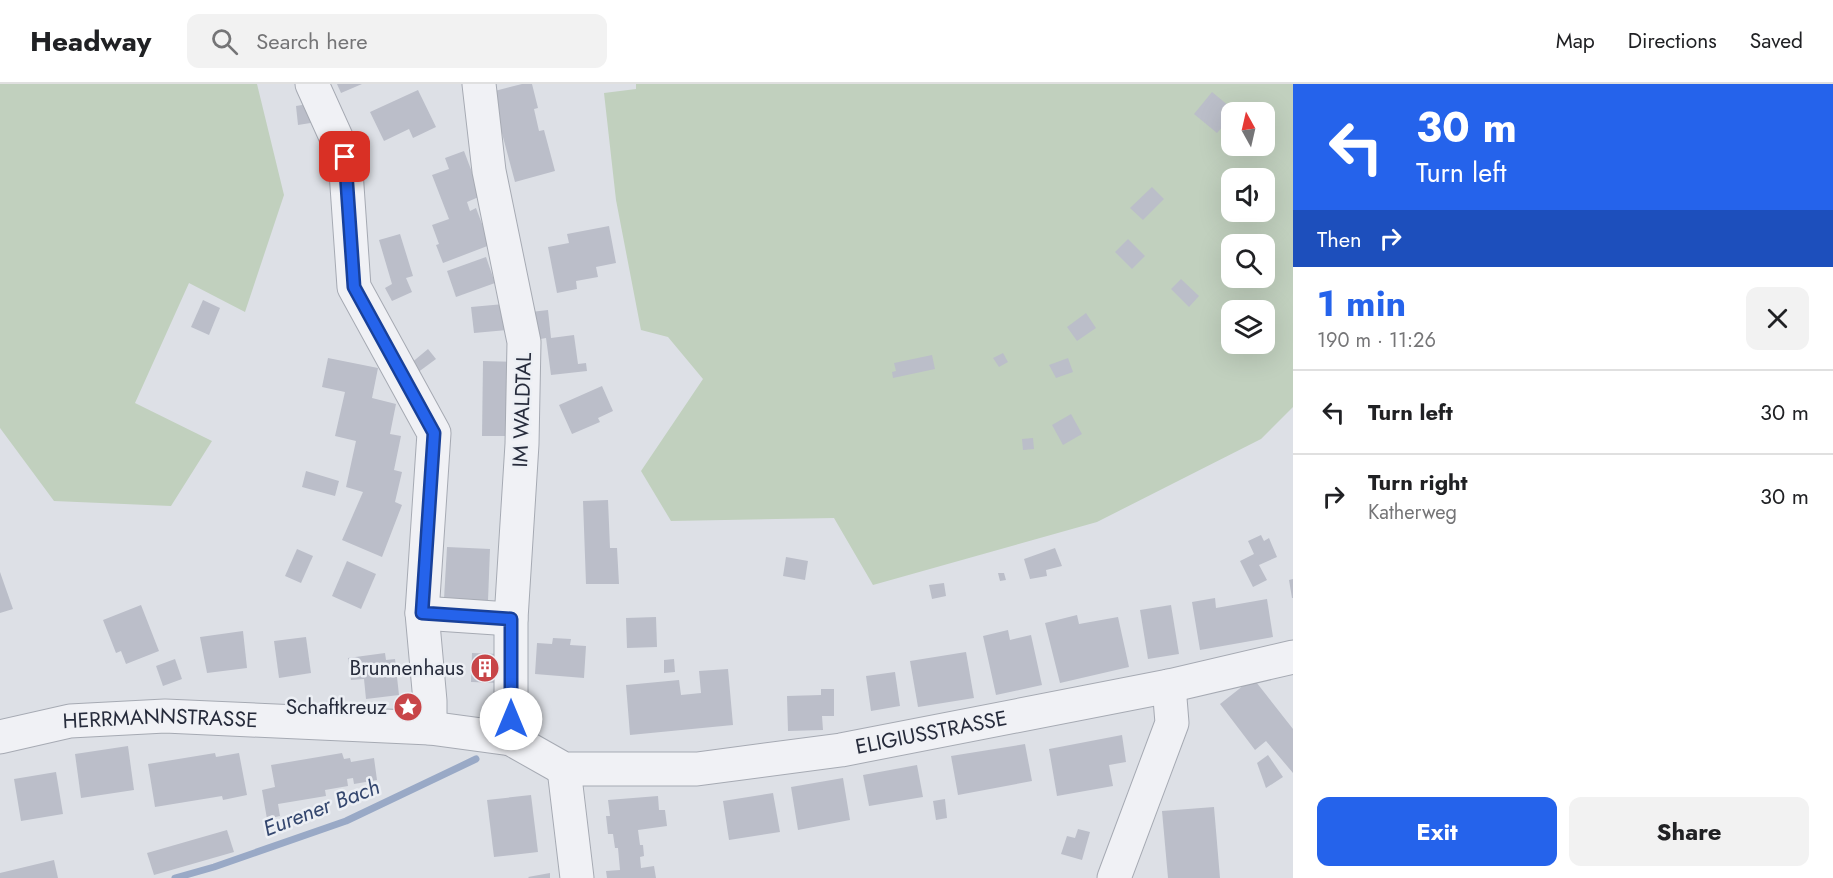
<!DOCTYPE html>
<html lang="en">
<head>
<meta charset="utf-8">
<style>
  body { margin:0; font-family:Jost,sans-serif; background:#f2f2f2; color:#202124; height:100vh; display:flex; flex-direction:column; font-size:22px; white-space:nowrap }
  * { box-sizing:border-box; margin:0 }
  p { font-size:20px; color:#757577 }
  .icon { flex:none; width:33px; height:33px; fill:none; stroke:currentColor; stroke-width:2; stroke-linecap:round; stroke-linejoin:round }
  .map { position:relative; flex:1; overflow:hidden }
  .drawer { display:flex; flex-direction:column; background:#fff; width:540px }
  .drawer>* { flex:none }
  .guide { background:#2563eb; color:#fff; overflow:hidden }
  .needle { width:39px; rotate:352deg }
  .fabs { position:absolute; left:1221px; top:18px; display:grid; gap:12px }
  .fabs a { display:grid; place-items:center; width:54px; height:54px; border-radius:12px; background:#fff; box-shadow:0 6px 24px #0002; font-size:30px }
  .pin { position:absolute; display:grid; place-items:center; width:51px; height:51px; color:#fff; margin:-26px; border-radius:12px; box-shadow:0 3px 9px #0006 }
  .me { position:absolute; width:66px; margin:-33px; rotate:0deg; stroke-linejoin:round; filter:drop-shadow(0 0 4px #0008) }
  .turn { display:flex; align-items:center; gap:21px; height:126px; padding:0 24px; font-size:27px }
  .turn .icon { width:78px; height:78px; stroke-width:2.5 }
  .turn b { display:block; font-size:42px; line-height:51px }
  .then { display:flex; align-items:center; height:57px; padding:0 24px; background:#0003; gap:12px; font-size:22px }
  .round { display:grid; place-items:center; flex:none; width:63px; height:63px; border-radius:12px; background:#f2f2f2 }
  .overview { display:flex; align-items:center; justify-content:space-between; height:102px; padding:0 24px }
  h1 { font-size:36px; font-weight:700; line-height:45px; color:#2563eb }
  .cta { display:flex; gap:12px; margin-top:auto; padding:12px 24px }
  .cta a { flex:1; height:69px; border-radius:12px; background:#2563eb; color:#fff; font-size:24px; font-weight:700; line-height:69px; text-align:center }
  .cta a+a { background:#f2f2f2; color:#202124 }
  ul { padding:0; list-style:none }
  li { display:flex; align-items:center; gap:18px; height:84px; padding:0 24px; border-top:2px solid #e0e0e0 }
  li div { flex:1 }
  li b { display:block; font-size:22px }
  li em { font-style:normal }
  header { display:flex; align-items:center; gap:36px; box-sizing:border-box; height:84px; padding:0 30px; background:#fff; border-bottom:2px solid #e0e0e0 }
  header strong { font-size:28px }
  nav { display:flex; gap:33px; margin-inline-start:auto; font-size:21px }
  .search { width:420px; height:54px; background:#f2f2f2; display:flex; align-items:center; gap:15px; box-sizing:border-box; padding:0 21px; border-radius:12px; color:#757577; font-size:22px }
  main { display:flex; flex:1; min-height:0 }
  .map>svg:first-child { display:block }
  .green { fill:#c1d0be; fill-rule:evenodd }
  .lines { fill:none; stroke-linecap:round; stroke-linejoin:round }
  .stream { stroke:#99a9c6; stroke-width:7 }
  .building { fill:#bbbec9 }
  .minor-casing { stroke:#a6aab3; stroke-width:35 }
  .minor { stroke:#f0f1f5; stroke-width:33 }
  .route-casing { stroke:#184099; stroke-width:15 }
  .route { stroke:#2563eb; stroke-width:10 }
  .labels { text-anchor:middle; stroke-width:5; stroke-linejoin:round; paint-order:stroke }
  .street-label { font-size:21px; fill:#272c3c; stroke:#eceff4 }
  .poi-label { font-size:21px; fill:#272c3c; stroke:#eceff4; text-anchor:end }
  .water-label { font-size:22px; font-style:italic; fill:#33466e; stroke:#eceff4 }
</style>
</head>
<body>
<header>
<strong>Headway</strong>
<div class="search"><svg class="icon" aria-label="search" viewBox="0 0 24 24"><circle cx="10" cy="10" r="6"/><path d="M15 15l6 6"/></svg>Search here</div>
<nav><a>Map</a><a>Directions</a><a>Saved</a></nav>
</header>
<main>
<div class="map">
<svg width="1293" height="794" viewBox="0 0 1293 794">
  <rect width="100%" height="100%" fill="#dde0e6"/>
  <g class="green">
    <path d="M0 0H257L284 111 245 228 189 199 135 319 212 357 171 422 54 417 0 344Z"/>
    <path d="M636 0H1293V323L1261 355 1097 438 873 501 834 434 671 437 641 387 703 295 668 253 641 246 616 116 604 9 636 5ZM1232 28H1264V62H1232ZM1232 94H1264V128H1232ZM1232 160H1264V194H1232ZM1232 226H1264V260H1232Z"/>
  </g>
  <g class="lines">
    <path class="stream" d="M175 794 214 783 346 737 476 675"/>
  </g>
  <g class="building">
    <path d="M337 0H362L341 9Z"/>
    <path d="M522 0H532L538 24 534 25 539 47 544 46 555 87 515 98 491 8Z"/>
    <path d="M418 6 436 43 413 54 409 45 384 57 370 28Z"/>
    <path d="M1212 8 1235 27 1232 28V32L1217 49 1194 30Z"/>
    <path d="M320 18 323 37 298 41 296 22Z"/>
    <path d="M464 67 481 112 467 118 470 127 476 124 490 161 443 179 436 161 439 160 432 141 449 135 432 91 449 85 445 74Z"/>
    <path d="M1152 103 1164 115 1143 136 1130 124Z"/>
    <path d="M609 142 616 179 596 183 598 193 576 197 577 205 557 209 548 163 569 159 567 150Z"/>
    <path d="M400 150 413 192 406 194 412 208 392 217 385 204 392 200 379 156Z"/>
    <path d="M1128 155 1145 172 1132 185 1115 168Z"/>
    <path d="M486 173 495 199 456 213 447 187Z"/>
    <path d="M1181 195 1199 212 1189 223 1171 205Z"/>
    <path d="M203 216 220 224 209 251 191 243Z"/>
    <path d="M504 220 507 246 474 249 471 223Z"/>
    <path d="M548 226 551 254 574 251 578 280 586 279 587 287 551 291 546 254 535 256 531 228Z"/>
    <path d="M1086 229 1096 244 1077 257 1067 243Z"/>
    <path d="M428 265 436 275 417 289 410 280Z"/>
    <path d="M1003 269 1008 278 999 283 993 274Z"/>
    <path d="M932 271 935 285 893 294 892 288 896 287 894 279Z"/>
    <path d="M328 274 378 284 372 314 396 320 390 350 401 352 394 386 402 388 395 418 402 421 382 473 342 456 363 408 346 403 356 357 335 352 345 308 322 303Z"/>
    <path d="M1068 274 1073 288 1056 294 1049 281Z"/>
    <path d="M483 277 517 278 516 352H482Z"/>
    <path d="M602 302 613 327 598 334 600 338 572 350 559 321Z"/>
    <path d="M1071 330 1082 350 1063 361 1052 341Z"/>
    <path d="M1033 354 1034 365 1023 366 1022 355Z"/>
    <path d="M306 387 339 397 335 412 302 403Z"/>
    <path d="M608 416 610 464H617L619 500H586L583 417Z"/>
    <path d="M1261 451 1264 457 1269 454 1277 473 1259 481 1267 496 1253 503 1240 477 1254 470 1248 457Z"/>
    <path d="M447 463 490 465 488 517 444 515Z"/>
    <path d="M1055 464 1062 482 1046 486 1047 492 1030 495 1024 475Z"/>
    <path d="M297 465 313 472 301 499 285 492Z"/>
    <path d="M786 473 808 477 805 496 783 492Z"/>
    <path d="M347 477 376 490 361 525 332 512Z"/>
    <path d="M0 488 13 525 0 529Z"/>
    <path d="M998 489H1004L1006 496 1000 497Z"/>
    <path d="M1293 495V514H1292L1289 496Z"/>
    <path d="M944 499 946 512 932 515 929 501Z"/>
    <path d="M1215 514 1216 524 1267 515 1273 553 1200 566 1192 518Z"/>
    <path d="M141 521 159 567 126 580 121 567 116 569 103 536Z"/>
    <path d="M1171 521 1179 570 1148 575 1140 526Z"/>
    <path d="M1077 531 1079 540 1118 533 1129 583 1060 599 1045 539Z"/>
    <path d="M656 533 657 563 627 564 626 534Z"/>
    <path d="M1008 546 1010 556 1031 551 1042 601 996 611 983 552Z"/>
    <path d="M243 547 247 584 207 589 200 553Z"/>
    <path d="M306 553 311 589 279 594 274 557Z"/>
    <path d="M553 554 571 555 570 561 586 562 584 594 535 590 537 559 552 560Z"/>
    <path d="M966 568 974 614 918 623 910 577Z"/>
    <path d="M385 569 386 576 395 575 399 611 366 615 364 595 351 596 348 574Z"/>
    <path d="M472 569 500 570 499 599 471 598Z"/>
    <path d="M175 575 182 595 163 602 156 582Z"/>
    <path d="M674 575 675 588 664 589V576Z"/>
    <path d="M728 585 733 641 630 651 626 601 679 596 681 611 701 609 699 587Z"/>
    <path d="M895 588 900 622 871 627 866 592Z"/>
    <path d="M1253 594 1293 645V689L1266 657 1255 666 1220 620Z"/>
    <path d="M821 605H834V632H822L823 646 788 647 787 612 821 611Z"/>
    <path d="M1122 651 1126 678 1109 681 1113 702 1057 712 1049 665Z"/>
    <path d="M1025 660 1032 697 958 711 951 672Z"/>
    <path d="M128 662 134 706 81 714 75 670Z"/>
    <path d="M215 669 216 673 239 669 247 711 223 716 222 712 155 723 148 680Z"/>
    <path d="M342 669 344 675 350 674 351 678 374 674 377 696 354 700 353 694 347 695 348 702 325 706 326 712 278 720 280 732 267 735 262 706 275 703 271 681Z"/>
    <path d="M1268 671 1283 693 1266 704 1257 679Z"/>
    <path d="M917 681 923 713 869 722 863 691Z"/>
    <path d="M56 688 63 730 21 737 14 695Z"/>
    <path d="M843 694 850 736 798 746 791 703Z"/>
    <path d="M773 709 780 748 729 756 723 717Z"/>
    <path d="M531 711 538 768 494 773 487 716Z"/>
    <path d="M658 712 659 726H665L667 742 638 746 640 761H643L644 772 640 773 641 784 654 782 656 794H607L606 787 620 786 618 764H615L613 750H608L606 732H610L608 716Z"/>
    <path d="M945 715 947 734 936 736 933 717Z"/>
    <path d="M1214 723 1220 794H1168L1162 727Z"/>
    <path d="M1078 745 1090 748 1082 776 1061 770 1067 752 1075 754Z"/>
    <path d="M227 746 234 768 154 791 147 769Z"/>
    <path d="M54 776 58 794H0V789Z"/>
    <path d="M550 789V794H529L528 793Z"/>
  </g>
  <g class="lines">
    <g class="minor-casing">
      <g id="minor">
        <path d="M312 0 345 73 354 203 434 349 422 529 430 617V644"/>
        <path d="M479 0 489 87 524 258 522 360 511 535V655"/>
        <path d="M422 529 511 535"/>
        <path id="s1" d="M0 653 70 637 165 632 430 644 511 655 564 685H697L841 666 1169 602 1293 573"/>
        <path d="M564 685 577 794"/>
        <path d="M1114 794 1172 639 1169 602"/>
      </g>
    </g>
    <use href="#minor" class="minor"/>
  </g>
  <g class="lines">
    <g class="route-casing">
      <path id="route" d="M345 73 354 203 434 349 422 529 511 535V635"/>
    </g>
    <use href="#route" class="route"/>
  </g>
  <defs>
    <g id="building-disc" transform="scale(1.5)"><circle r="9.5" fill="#c84548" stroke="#eceff4"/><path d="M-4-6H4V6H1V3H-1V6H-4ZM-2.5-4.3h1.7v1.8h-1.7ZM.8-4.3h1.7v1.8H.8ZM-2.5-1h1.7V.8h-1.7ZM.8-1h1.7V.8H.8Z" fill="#fff"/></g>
    <g id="sight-disc" transform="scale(1.5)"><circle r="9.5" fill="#c84548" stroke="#eceff4"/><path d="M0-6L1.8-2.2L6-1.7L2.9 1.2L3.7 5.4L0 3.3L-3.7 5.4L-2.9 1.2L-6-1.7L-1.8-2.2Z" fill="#fff"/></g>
  </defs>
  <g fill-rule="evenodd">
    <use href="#building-disc" x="485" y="584"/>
    <use href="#sight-disc" x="408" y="623"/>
  </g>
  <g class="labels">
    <g class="street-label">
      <text transform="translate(522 326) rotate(-88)" y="7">IM WALDTAL</text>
      <text dy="7" stroke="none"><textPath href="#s1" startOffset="162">HERRMANNSTRASSE</textPath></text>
      <text dy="7" stroke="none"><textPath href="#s1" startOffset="945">ELIGIUSSTRASSE</textPath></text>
    </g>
    <g class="poi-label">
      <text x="464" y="591">Brunnenhaus</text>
      <text x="387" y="630">Schaftkreuz</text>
    </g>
    <g class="water-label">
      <text transform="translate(321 723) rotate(-21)" y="8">Eurener Bach</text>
    </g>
  </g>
</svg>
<div class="fabs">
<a><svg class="needle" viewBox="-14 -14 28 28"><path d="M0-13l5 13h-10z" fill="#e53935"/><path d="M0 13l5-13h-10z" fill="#757577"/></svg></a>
<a><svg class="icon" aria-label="sound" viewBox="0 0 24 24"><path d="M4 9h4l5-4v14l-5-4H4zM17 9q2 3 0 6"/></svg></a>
<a><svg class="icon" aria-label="search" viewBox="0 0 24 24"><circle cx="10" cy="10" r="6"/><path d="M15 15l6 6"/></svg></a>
<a><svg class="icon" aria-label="layers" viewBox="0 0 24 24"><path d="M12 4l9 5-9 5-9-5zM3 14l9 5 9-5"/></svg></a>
</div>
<div class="pin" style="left:345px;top:73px;background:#d93025"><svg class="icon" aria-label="arrive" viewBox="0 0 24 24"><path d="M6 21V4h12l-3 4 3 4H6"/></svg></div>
<svg class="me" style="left:511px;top:635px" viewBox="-20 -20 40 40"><circle r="19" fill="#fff"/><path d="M0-13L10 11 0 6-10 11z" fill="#2563eb"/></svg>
</div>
<section class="drawer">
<div class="guide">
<div class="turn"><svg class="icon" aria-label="left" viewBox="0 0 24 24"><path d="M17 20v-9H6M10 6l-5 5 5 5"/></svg><div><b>30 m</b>Turn left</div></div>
<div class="then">Then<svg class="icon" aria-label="right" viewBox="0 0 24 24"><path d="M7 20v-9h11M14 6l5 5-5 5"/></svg></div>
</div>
<div class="overview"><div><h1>1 min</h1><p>190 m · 11:26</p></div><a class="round"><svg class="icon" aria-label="close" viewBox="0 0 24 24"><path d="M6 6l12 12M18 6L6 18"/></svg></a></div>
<ul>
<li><svg class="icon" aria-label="left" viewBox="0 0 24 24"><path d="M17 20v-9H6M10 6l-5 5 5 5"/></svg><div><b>Turn left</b></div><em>30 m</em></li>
<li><svg class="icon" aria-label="right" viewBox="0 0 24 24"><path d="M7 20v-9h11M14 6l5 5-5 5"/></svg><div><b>Turn right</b><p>Katherweg</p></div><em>30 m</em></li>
</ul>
<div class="cta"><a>Exit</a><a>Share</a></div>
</section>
</main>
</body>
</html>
